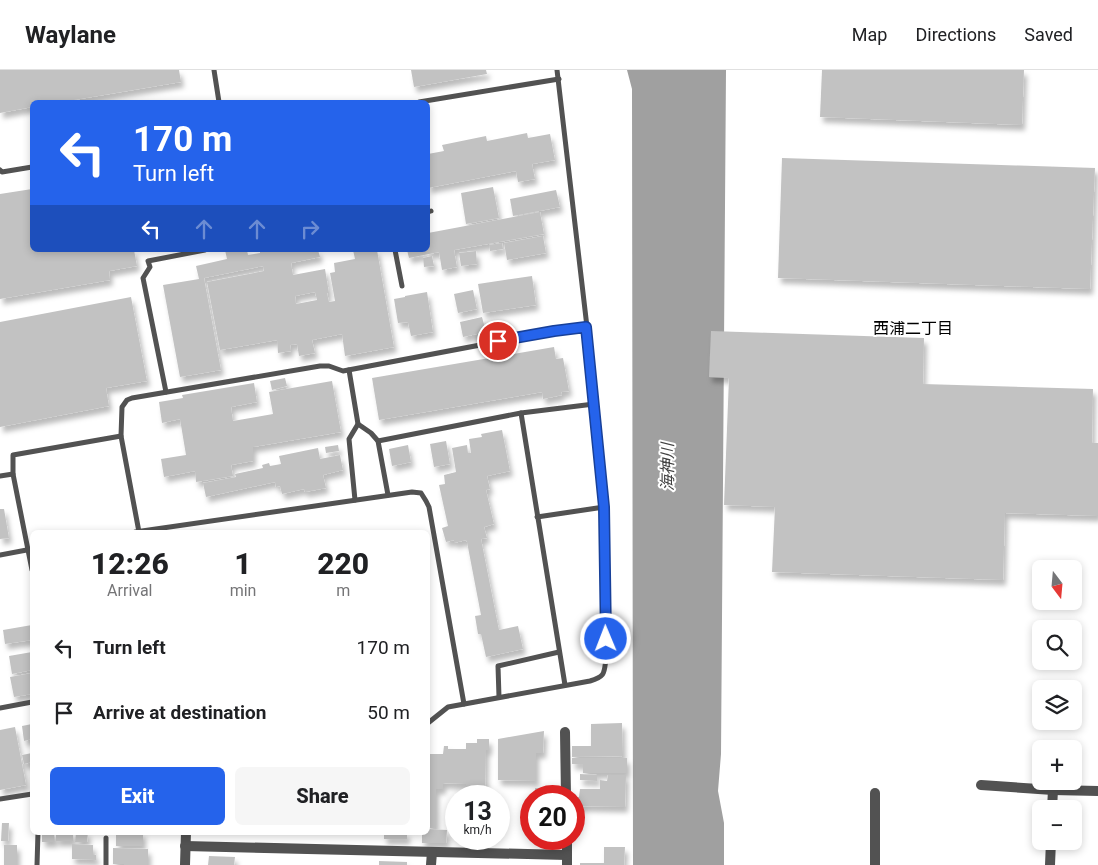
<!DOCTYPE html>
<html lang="en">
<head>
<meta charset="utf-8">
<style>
  body { margin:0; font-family:Roboto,"Noto Sans JP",sans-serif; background:#f6f6f6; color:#202124; height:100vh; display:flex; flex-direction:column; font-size:19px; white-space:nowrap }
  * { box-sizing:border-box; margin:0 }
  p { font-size:16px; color:#757577 }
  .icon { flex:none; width:28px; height:28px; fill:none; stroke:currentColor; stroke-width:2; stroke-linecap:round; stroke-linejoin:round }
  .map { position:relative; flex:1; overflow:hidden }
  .drawer { position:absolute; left:30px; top:460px; width:400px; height:305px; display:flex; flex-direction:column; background:#fff; border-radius:8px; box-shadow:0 2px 8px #0003 }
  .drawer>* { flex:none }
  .top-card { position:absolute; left:30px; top:30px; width:400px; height:152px; border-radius:8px; box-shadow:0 2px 8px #0003; background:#2563eb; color:#fff; overflow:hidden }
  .needle { width:32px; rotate:164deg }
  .buttons { position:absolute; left:1032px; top:490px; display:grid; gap:10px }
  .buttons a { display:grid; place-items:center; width:50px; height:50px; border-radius:8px; background:#fff; box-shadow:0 2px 8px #0003; font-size:25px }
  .speed { position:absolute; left:445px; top:715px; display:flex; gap:10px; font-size:25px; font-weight:700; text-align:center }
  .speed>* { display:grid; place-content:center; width:65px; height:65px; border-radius:50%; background:#fff; box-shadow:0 2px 8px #0003; line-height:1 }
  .speed small { font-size:12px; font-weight:400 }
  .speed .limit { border:8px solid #d22; background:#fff; color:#111 }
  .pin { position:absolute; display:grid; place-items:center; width:42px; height:42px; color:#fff; margin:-21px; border:2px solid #fff; border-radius:50%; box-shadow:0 1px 5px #0007 }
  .me { position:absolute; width:55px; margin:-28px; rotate:359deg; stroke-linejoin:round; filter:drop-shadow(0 0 4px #0008) }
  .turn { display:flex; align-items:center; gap:18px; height:105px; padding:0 20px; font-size:22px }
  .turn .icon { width:65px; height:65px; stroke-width:2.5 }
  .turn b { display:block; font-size:35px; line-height:42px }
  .lanes { display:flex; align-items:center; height:48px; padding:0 20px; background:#0003; justify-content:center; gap:25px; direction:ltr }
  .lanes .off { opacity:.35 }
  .eta { display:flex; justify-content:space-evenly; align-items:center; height:85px; text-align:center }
  .eta b { font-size:30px; font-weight:800; line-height:35px }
  .cta { display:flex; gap:10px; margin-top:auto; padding:10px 20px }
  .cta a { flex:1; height:58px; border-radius:8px; background:#2563eb; color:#fff; font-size:20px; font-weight:800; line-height:58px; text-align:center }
  .cta a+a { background:#f6f6f6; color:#202124 }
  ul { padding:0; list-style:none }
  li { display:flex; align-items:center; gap:15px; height:65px; padding:0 20px }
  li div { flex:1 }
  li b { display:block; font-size:19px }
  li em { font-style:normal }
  header { display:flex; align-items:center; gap:30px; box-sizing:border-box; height:70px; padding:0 25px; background:#fff; border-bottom:1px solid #e0e0e0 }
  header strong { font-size:24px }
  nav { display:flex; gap:28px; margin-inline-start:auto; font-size:18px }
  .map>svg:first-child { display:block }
  .water { fill:#a0a0a0 }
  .building { fill:#c2c2c2; fill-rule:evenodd; filter:url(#shadow) }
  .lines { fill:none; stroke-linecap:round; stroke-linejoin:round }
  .service { stroke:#525252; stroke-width:5 }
  .minor { stroke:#525252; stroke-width:10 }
  .tertiary { stroke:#525252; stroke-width:10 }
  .route-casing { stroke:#184099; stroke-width:12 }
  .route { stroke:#2563eb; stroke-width:9 }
  .labels { text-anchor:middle; stroke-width:4; stroke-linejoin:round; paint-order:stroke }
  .neighbourhood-label { font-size:16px; fill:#000; stroke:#fff }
  .water-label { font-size:16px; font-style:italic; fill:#414141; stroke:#fff }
</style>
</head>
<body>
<header>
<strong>Waylane</strong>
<nav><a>Map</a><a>Directions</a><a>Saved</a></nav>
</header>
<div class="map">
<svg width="1098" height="795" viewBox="0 0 1098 795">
  <defs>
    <filter id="shadow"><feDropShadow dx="3" dy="5.5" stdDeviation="2.5" flood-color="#0004"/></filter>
  </defs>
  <rect width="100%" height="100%" fill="#fff"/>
  <path class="water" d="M627 0H726L721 684 718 721 724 753V795H633L632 19Z"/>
  <g class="building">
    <path d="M0 0H179L181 12 62 32H32V37L0 43Z"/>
    <path d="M411 0H486L487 4 414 17Z"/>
    <path d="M822 0H1024L1022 55 820 47Z"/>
    <path d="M527 63 528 68 550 64 555 90 532 94 535 109 518 112 516 101 428 118V84L444 81 442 75 486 66 487 71Z"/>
    <path d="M782 88 1095 98 1090 219 778 208Z"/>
    <path d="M493 117 499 148 466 154 461 123Z"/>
    <path d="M32 119V180H134L137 196 109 201 110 210 0 229V124Z"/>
    <path d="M556 120 560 137 513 146 510 129Z"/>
    <path d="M540 142 544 164 454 180 457 197 442 200 439 182 409 188 407 180H428V163Z"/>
    <path d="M543 166 546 183 507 190 504 173Z"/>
    <path d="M502 173 503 179 490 181 489 175Z"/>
    <path d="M225 180H247L248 185 260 183V180H318L320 187 291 193 293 205 325 199 329 223H327L329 232 335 231 330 203 335 202 334 193 355 189 353 180H377L394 277 345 286 342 264 312 270 315 283 299 286 297 274 290 275 291 281 278 283 277 270 220 280 207 212 264 201 263 196 204 208 221 300 180 307 163 215 199 209 196 196 227 189ZM315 222 317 230 296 234 295 226Z"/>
    <path d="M476 181 477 194 461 196 459 183Z"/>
    <path d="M432 186 434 196 424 197 423 188Z"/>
    <path d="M532 206 536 235 483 243 478 214Z"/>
    <path d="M473 220 477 239 458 243 454 224Z"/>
    <path d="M427 222 433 262 411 266 408 252 398 253 394 229 405 227V226Z"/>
    <path d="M131 227 147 311 106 318 109 336 0 357V252Z"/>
    <path d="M482 247 486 262 463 267 460 252Z"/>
    <path d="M711 261 924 268 923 314 1093 319 1092 373H1098V446L1005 443 1003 510 772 502 775 437 724 435 729 308 709 307Z"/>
    <path d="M554 277 556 289 563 288 569 321 561 322 562 325 543 329 542 322 379 350 372 308Z"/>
    <path d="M285 308 287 316 272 320 270 311Z"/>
    <path d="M332 311 341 362 253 377V391L231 395 233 406 196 412 195 401 164 407 161 389 186 385 180 349 162 353 159 332 183 328 182 325 254 313 257 332 231 337 233 351 273 344 269 322Z"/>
    <path d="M502 360 510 401 487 406 490 419 486 420 494 454 484 457 487 468 481 469 499 560 518 556 523 579 486 587 481 564H478L475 546 481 545 467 472 466 470 454 473V470L446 472 442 458 448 456 439 415 445 414 444 405 456 402 452 378 467 375 468 383H471L469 369 482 367 481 364Z"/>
    <path d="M446 371 450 394 434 397 430 374Z"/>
    <path d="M338 375 339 381 326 383 325 377Z"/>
    <path d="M408 375 411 392 392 396 389 379Z"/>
    <path d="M318 378 320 389 340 385 343 400 323 405 326 418 305 422 304 419 282 424 280 416 276 417 275 412 206 427 203 413 236 407 235 404 263 398 262 395 269 393 270 396 281 394 279 386Z"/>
    <path d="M0 439H4L9 468 0 469Z"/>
    <path d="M32 555V570L5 574 3 560Z"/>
    <path d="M32 582V600L12 604 9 586Z"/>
    <path d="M32 603V617L31 618 32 624 14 627 10 607Z"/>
    <path d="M622 653 623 686 572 687V676H591V654Z"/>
    <path d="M32 654V669L24 671 22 656Z"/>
    <path d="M15 657 26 715 0 720V660Z"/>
    <path d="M544 661 543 683H536V711L498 710V669Z"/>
    <path d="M477 669H489V680H486L485 726H466V714L443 713V719H436V758H428V684H443L444 676H448V679H466V673H477Z"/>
    <path d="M32 683V692L24 694 22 685Z"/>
    <path d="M572 688H627V703H583V694H572Z"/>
    <path d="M580 704 597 705V711L580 710Z"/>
    <path d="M608 705H626L625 737 577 736V727H579L580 719H600V710L607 711Z"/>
    <rect x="535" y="718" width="19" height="8"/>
    <path d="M2 753H9L8 771H1Z"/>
    <path d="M428 759 447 760 446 773H422V762H428Z"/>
    <path d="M42 762H54L55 772H42Z"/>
    <rect x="56" y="762" width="17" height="9"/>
    <path d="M76 762H88L87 772H75Z"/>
    <rect x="116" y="762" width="27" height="14"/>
    <rect x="384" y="762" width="23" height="7"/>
    <path d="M72 774 93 775V784L96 785V790L72 789Z"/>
    <rect x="4" y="775" width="13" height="20"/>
    <path d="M604 777H625L624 795H580V793H604Z"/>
    <path d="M113 778 148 779V795H124V794H113Z"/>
    <path d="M209 786 235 787 234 795H208Z"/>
    <path d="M379 791 407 792V795H379Z"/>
  </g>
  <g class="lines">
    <g class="service">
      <path d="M214 0 219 32"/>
      <path d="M419 32 559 9"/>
      <path d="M0 100 2 102 32 97"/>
      <path d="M428 142 431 141"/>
      <path d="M395 180 402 216"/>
      <path d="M349 300 358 354 349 369 355 430"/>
      <path d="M166 322 143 208 150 197 148 191 205 180"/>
      <path d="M521 343 565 615"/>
      <path d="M358 354 371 363 378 371 388 425"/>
      <path d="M378 371 521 343 594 334"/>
      <path d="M0 406 13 404"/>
      <path d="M537 447 604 437"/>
      <path d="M135 462 412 422 421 423 426 431 429 437 464 634"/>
      <path d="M139 462 121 366 122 337 127 330 132 328 320 296H329L343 301 554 261 587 257"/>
      <path d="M0 485 32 479"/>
      <path d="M32 500 13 404V385L121 366"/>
      <path d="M499 627 498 596 559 582"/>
      <path d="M0 638 32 632"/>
      <path d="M428 653 448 637 590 611C606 606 604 603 606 588L604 437 587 257 557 0"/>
      <path d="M0 729 32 724"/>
      <path d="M37 795 38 762"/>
      <path d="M106 795V768"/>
    </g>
    <g class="minor">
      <path d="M565 662 566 726"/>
      <path d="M981 715 1053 720 1098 721"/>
      <path d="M1052 739 1053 720"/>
      <path d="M567 769V795"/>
      <path d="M875 795V723"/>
      <path d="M1050 795 1051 771"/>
    </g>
    <g class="tertiary">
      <path d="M185 776 567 785"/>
      <path d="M185 795 186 762"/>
      <path d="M431 795 432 782"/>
    </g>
  </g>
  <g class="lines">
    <g class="route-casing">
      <path id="route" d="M498 271 554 261 586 257 604 437 606 569"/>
    </g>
    <use href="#route" class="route"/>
  </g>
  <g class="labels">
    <g class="neighbourhood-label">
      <text x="913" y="264">西浦二丁目</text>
    </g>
    <g class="water-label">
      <text transform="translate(667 397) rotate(-90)" y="6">海神川</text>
    </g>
  </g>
</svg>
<div class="buttons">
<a><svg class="needle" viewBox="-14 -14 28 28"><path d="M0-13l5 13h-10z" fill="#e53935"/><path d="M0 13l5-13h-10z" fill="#757577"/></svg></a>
<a><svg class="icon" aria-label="search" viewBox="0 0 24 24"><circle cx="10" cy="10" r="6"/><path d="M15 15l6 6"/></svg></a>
<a><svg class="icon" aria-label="layers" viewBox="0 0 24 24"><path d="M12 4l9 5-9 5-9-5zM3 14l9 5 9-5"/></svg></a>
<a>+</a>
<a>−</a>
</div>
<div class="speed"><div>13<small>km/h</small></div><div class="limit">20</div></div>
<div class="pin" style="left:498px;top:271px;background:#d93025"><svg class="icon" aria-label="arrive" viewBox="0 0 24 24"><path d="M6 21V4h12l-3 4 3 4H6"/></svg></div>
<svg class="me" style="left:606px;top:569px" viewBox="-20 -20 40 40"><circle r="17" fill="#2563eb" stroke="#fff" stroke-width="3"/><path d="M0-11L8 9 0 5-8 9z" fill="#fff"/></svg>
<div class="top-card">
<div class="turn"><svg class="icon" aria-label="left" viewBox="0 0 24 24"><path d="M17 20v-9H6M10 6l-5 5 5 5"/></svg><div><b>170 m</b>Turn left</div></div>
<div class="lanes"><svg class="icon" aria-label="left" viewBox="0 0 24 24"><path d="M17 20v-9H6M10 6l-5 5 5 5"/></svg><svg class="icon off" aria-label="ahead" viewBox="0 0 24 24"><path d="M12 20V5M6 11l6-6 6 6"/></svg><svg class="icon off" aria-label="ahead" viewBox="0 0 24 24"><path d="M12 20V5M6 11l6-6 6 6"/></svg><svg class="icon off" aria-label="right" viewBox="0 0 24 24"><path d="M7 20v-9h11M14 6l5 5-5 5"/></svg></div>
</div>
<section class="drawer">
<div class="eta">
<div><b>12:26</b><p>Arrival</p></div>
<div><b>1</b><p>min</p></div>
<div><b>220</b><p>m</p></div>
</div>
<ul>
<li><svg class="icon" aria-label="left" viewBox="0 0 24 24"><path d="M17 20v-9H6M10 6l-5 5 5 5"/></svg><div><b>Turn left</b></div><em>170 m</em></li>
<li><svg class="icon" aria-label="arrive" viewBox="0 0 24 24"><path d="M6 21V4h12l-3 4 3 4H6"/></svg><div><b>Arrive at destination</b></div><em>50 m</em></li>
</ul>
<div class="cta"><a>Exit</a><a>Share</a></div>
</section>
</div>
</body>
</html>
